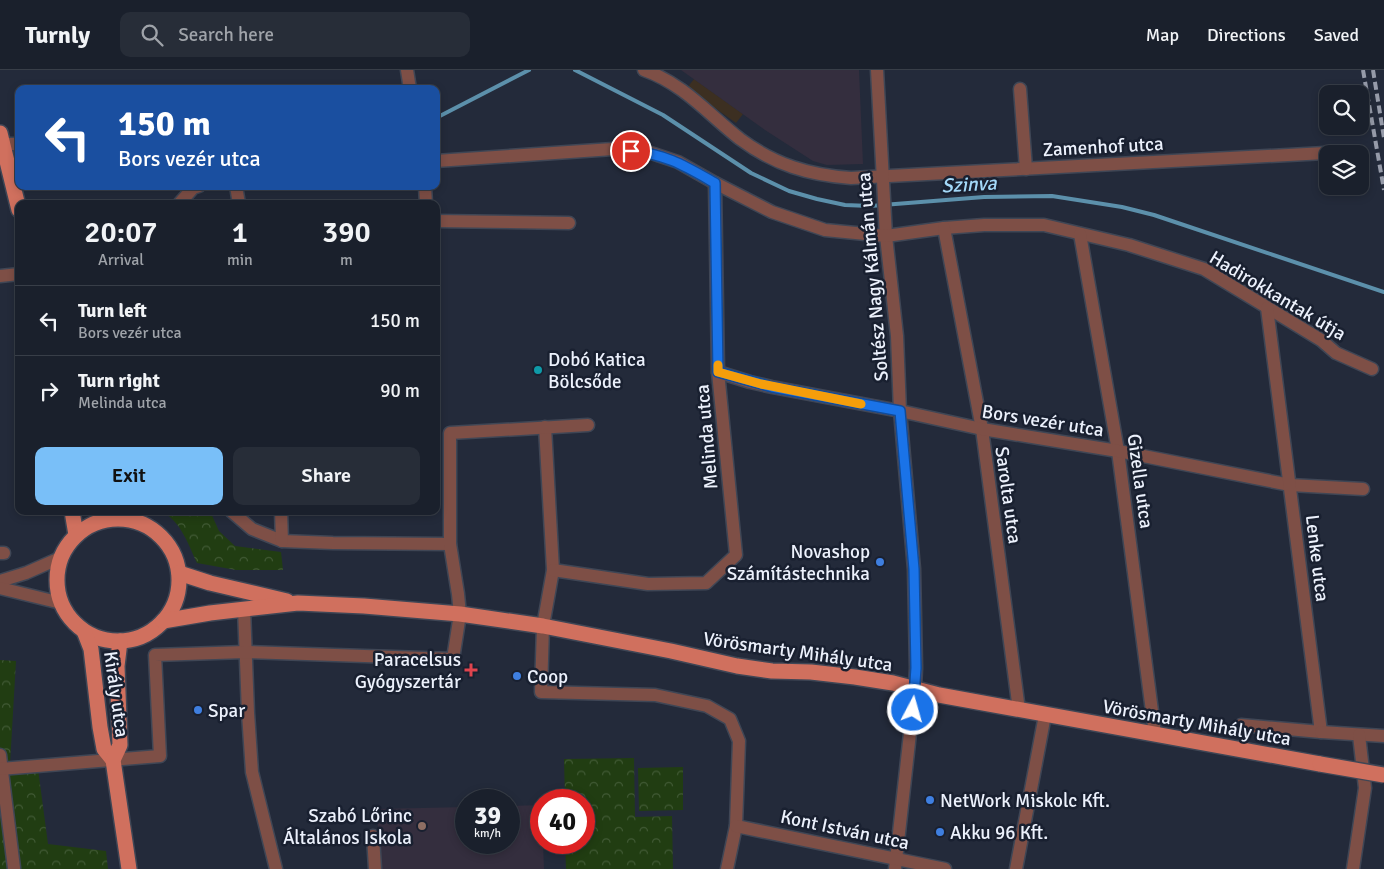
<!DOCTYPE html>
<html lang="en">
<head>
<meta charset="utf-8">
<style>
  body { margin:0; font-family:Signika,sans-serif; background:#272d38; color:#f1f3f6; height:100vh; display:flex; flex-direction:column; font-size:19px; white-space:nowrap }
  * { box-sizing:border-box; margin:0 }
  p { font-size:16px; color:#9fa3a9 }
  .icon { flex:none; width:28px; height:28px; fill:none; stroke:currentColor; stroke-width:2; stroke-linecap:round; stroke-linejoin:round }
  .map { position:relative; flex:1; overflow:hidden }
  .sheet { position:absolute; left:15px; top:130px; width:425px; height:315px; display:flex; flex-direction:column; background:#1a202c; border-radius:10px; box-shadow:0 2px 8px #0003,0 0 0 1px #383e48 }
  .sheet>* { flex:none }
  .hud { position:absolute; left:15px; top:15px; width:425px; height:105px; border-radius:10px; box-shadow:0 2px 8px #0003,0 0 0 1px #383e48; background:#1a4fa0; color:#fff; overflow:hidden }
  .fabs { position:absolute; left:1319px; top:15px; display:grid; gap:10px }
  .fabs a { display:grid; place-items:center; width:50px; height:50px; border-radius:10px; background:#1a202c; box-shadow:0 2px 8px #0003,0 0 0 1px #383e48; font-size:25px }
  .speed { position:absolute; left:455px; top:719px; display:flex; gap:10px; font-size:25px; font-weight:700; text-align:center }
  .speed>* { display:grid; place-content:center; width:65px; height:65px; border-radius:50%; background:#1a202c; box-shadow:0 2px 8px #0003,0 0 0 1px #383e48; line-height:1 }
  .speed small { font-size:12px; font-weight:400 }
  .speed .limit { border:8px solid #d22; background:#fff; color:#111 }
  .pin { position:absolute; display:grid; place-items:center; width:42px; height:42px; color:#fff; margin:-21px; border:2px solid #fff; border-radius:50%; box-shadow:0 1px 5px #0007 }
  .me { position:absolute; width:55px; margin:-28px; rotate:6deg; stroke-linejoin:round; filter:drop-shadow(0 0 4px #0008) }
  .turn { display:flex; align-items:center; gap:18px; height:105px; padding:0 20px; font-size:22px }
  .turn .icon { width:65px; height:65px; stroke-width:2.5 }
  .turn b { display:block; font-size:35px; line-height:42px }
  .eta { display:flex; justify-content:space-evenly; align-items:center; height:85px; text-align:center }
  .eta b { font-size:30px; font-weight:600; line-height:35px }
  .action { display:flex; gap:10px; margin-top:auto; padding:10px 20px }
  .action a { flex:1; height:58px; border-radius:10px; background:#79bff8; color:#111; font-size:20px; font-weight:600; line-height:58px; text-align:center }
  .action a+a { background:#272d38; color:#f1f3f6 }
  ul { padding:0; list-style:none }
  li { display:flex; align-items:center; gap:15px; height:70px; padding:0 20px; border-top:1px solid #383e48 }
  li div { flex:1 }
  li b { display:block; font-size:19px }
  li em { font-style:normal }
  header { display:flex; align-items:center; gap:30px; box-sizing:border-box; height:70px; padding:0 25px; background:#1a202c; border-bottom:1px solid #383e48 }
  header strong { font-size:24px }
  nav { display:flex; gap:28px; margin-inline-start:auto; font-size:18px }
  .search { width:350px; height:45px; background:#272d38; display:flex; align-items:center; gap:12px; box-sizing:border-box; padding:0 18px; border-radius:10px; color:#9fa3a9; font-size:19px }
  .map>svg:first-child { display:block }
  .industrial { fill:#3c2f21 }
  .education { fill:#342e3e }
  .park { fill:url(#park-crowns) }
  .lines { fill:none; stroke-linecap:round; stroke-linejoin:round }
  .stream { stroke:#5c90ab; stroke-width:4 }
  .minor-casing { stroke:#3f4655; stroke-width:15 }
  .major-casing { stroke:#3f4655; stroke-width:18 }
  .minor { stroke:#7e4f46; stroke-width:12 }
  .major { stroke:#d0705e; stroke-width:15 }
  .rail { stroke:#969ba9; stroke-width:4; stroke-dasharray:8 4; stroke-linecap:butt }
  .major-bridge-casing { stroke:#3f4655; stroke-width:18; stroke-linecap:butt }
  .major-bridge { stroke:#d0705e; stroke-width:15 }
  .route-casing { stroke:#114b97; stroke-width:12 }
  .route { stroke:#1a73e8; stroke-width:9 }
  .slow { stroke:#f59e0b; stroke-width:9 }
  .culture-dot { fill:#0f9aa8; stroke:#192030; stroke-width:2 }
  .shop-dot { fill:#3f7fe0; stroke:#192030; stroke-width:2 }
  .health-dot { fill:#e0444e; stroke:#192030; stroke-width:2 }
  .education-dot { fill:#8d6e63; stroke:#192030; stroke-width:2 }
  .labels { text-anchor:middle; stroke-width:5; stroke-linejoin:round; paint-order:stroke }
  .street-label { font-size:19px; fill:#ecf1fc; stroke:#192030 }
  .poi-label { font-size:19px; fill:#ecf1fc; stroke:#192030; text-anchor:start }
  .water-label { font-size:20px; font-style:italic; fill:#a3d8f8; stroke:#192030 }
</style>
</head>
<body>
<header>
<strong>Turnly</strong>
<div class="search"><svg class="icon" aria-label="search" viewBox="0 0 24 24"><circle cx="10" cy="10" r="6"/><path d="M15 15l6 6"/></svg>Search here</div>
<nav><a>Map</a><a>Directions</a><a>Saved</a></nav>
</header>
<div class="map">
<svg width="1384" height="799" viewBox="0 0 1384 799">
  <defs>
    <pattern id="park-crowns" width="20" height="18" patternUnits="userSpaceOnUse" patternTransform="scale(1.25)"><rect width="20" height="18" fill="#213d12"/><path d="M2 6a3 3 0 1 1 6 0M12 15a3 3 0 1 1 6 0" fill="none" stroke="#415a35"/></pattern>
  </defs>
  <rect width="100%" height="100%" fill="#232a3a"/>
  <path class="industrial" d="M694 9 743 44 736 53 687 18Z"/>
  <g class="education">
    <path d="M681 0H859L863 94 827 95 813 91 765 60Z"/>
    <path d="M541 735V772L543 773 544 799H380L377 739 466 737V772H509V736Z"/>
  </g>
  <g class="park">
    <path d="M161 441H210L219 461 235 476 281 482 283 500H236L197 493C188 474 181 451 161 441Z"/>
    <path d="M0 590 16 591 10 694 38 699 48 774 106 781 108 799H0Z"/>
    <path d="M634 688 635 747 672 746 673 799H566L565 773 584 772V730H565L564 689Z"/>
    <path d="M683 697V740L639 741 638 698Z"/>
  </g>
  <g class="lines">
    <g class="stream">
      <path d="M575 0 663 45 751 103 789 121 817 129 845 135 870 136 984 127 1052 126 1122 137 1154 145 1384 222"/>
      <path d="M436 48 529 0"/>
    </g>
    <g class="minor-casing">
      <g id="minor">
        <path d="M407 0 410 19"/>
        <path d="M644 0C684 14 708 44 740 69 775 95 809 105 851 108L1325 83"/>
        <path d="M877 0 886 166 897 266 900 341 914 499 916 598 915 618 895 799"/>
        <path d="M1020 19 1026 99"/>
        <path d="M2 74H19"/>
        <path d="M436 91 613 79 648 82 678 92 715 113 772 142 825 160 886 166 944 158 984 155H1044L1129 175 1204 199 1321 270 1336 283 1372 299"/>
        <path d="M236 116 239 134"/>
        <path d="M425 116 426 134"/>
        <path d="M179 134 193 118 199 116"/>
        <path d="M436 151 569 153"/>
        <path d="M944 158 982 359 1019 640"/>
        <path d="M1080 164 1118 381 1155 664"/>
        <path d="M0 206 19 204"/>
        <path d="M718 302 750 312 772 317 900 341 982 359 1118 381 1290 415 1363 419"/>
        <path d="M545 357 553 500 543 556 541 622 655 625 707 636 730 649 739 671 736 756 727 799"/>
        <path d="M231 441 252 459 282 471 333 473 450 474"/>
        <path d="M281 441 282 471"/>
        <path d="M0 483H4"/>
        <path d="M553 500 648 514 706 513 736 485 718 302 715 113"/>
        <path d="M0 511 26 503 60 488"/>
        <path d="M0 518 61 533"/>
        <path d="M244 539 248 643 252 702 276 799"/>
        <path d="M1241 655 1321 662 1267 238"/>
        <path d="M1321 662 1384 666"/>
        <path d="M0 685 14 798"/>
        <path d="M0 699 160 686 155 585 245 582 453 589 460 544 458 524 450 474V363L588 355"/>
        <path d="M736 756 945 799"/>
        <path d="M373 766 375 799"/>
        <path d="M1016 799 1045 645"/>
        <path d="M1353 799 1365 718 1359 665"/>
      </g>
    </g>
    <g class="major-casing">
      <g id="major">
        <path d="M0 63 19 140"/>
        <path d="M72 441 76 465"/>
        <circle cx="118" cy="510" r="61"/>
        <path d="M179 503 210 513 287 531"/>
        <path d="M163 551 210 543 298 533 364 536 460 544 543 556 671 581 737 596 772 601 811 602 855 607 893 613 939 625 1320 694"/>
        <path d="M84 561 91 579 100 657 104 679 113 690"/>
        <path d="M120 571 117 596 120 675 113 690 129 799"/>
      </g>
    </g>
    <use href="#minor" class="minor"/>
    <use href="#major" class="major"/>
    <g class="rail">
      <path d="M1363 0 1384 120"/>
      <path d="M1373 0 1384 68"/>
    </g>
    <g class="major-bridge-casing">
      <path id="major-bridge" d="M1320 694 1384 705"/>
    </g>
    <use href="#major-bridge" class="major-bridge"/>
  </g>
  <g class="lines">
    <g class="route-casing">
      <path id="route" d="M631 81C666 84 685 96 715 113L718 302 772 317 900 341 914 499 916 598 913 640"/>
    </g>
    <use href="#route" class="route"/>
    <path class="slow" d="M718 295V302L761 314 861 334"/>
  </g>
  <circle class="culture-dot" cx="538" cy="300" r="5"/>
  <g class="shop-dot">
    <circle cx="880" cy="492" r="5"/>
    <circle cx="517" cy="606" r="5"/>
    <circle cx="198" cy="640" r="5"/>
    <circle cx="930" cy="730" r="5"/>
    <circle cx="940" cy="762" r="5"/>
  </g>
  <path class="health-dot" d="M468.5 592.5h5v5h5v5h-5v5h-5v-5h-5v-5h5z"/>
  <circle class="education-dot" cx="422" cy="756" r="5"/>
  <g class="labels">
    <g class="street-label">
      <text transform="translate(1103 76) rotate(-3)" y="7">Zamenhof utca</text>
      <text transform="translate(872 207) rotate(-95)" y="7">Soltész Nagy Kálmán utca</text>
      <text transform="translate(1278 225) rotate(31)" y="7">Hadirokkantak útja</text>
      <text transform="translate(1043 350) rotate(9)" y="7">Bors vezér utca</text>
      <text transform="translate(706 367) rotate(-95)" y="7">Melinda utca</text>
      <text transform="translate(1141 411) rotate(82)" y="7">Gizella utca</text>
      <text transform="translate(1009 425) rotate(82)" y="7">Sarolta utca</text>
      <text transform="translate(1318 488) rotate(83)" y="7">Lenke utca</text>
      <text transform="translate(798 581) rotate(8)" y="7">Vörösmarty Mihály utca</text>
      <text transform="translate(117 624) rotate(82)" y="7">Király utca</text>
      <text transform="translate(1197 652) rotate(10)" y="7">Vörösmarty Mihály utca</text>
      <text transform="translate(845 759) rotate(12)" y="7">Kont István utca</text>
    </g>
    <g class="poi-label">
      <text x="548" y="296">Dobó Katica<tspan x="548" dy="22">Bölcsőde</tspan></text>
      <text x="870" y="488" text-anchor="end">Novashop<tspan x="870" dy="22">Számítástechnika</tspan></text>
      <text x="461" y="596" text-anchor="end">Paracelsus<tspan x="461" dy="22">Gyógyszertár</tspan></text>
      <text x="527" y="613">Coop</text>
      <text x="208" y="647">Spar</text>
      <text x="940" y="737">NetWork Miskolc Kft.</text>
      <text x="412" y="752" text-anchor="end">Szabó Lőrinc<tspan x="412" dy="22">Általános Iskola</tspan></text>
      <text x="950" y="769">Akku 96 Kft.</text>
    </g>
    <g class="water-label">
      <text transform="translate(969 114) rotate(-3)" y="7">Szinva</text>
    </g>
  </g>
</svg>
<div class="fabs">
<a><svg class="icon" aria-label="search" viewBox="0 0 24 24"><circle cx="10" cy="10" r="6"/><path d="M15 15l6 6"/></svg></a>
<a><svg class="icon" aria-label="layers" viewBox="0 0 24 24"><path d="M12 4l9 5-9 5-9-5zM3 14l9 5 9-5"/></svg></a>
</div>
<div class="speed"><div>39<small>km/h</small></div><div class="limit">40</div></div>
<div class="pin" style="left:631px;top:81px;background:#d93025"><svg class="icon" aria-label="arrive" viewBox="0 0 24 24"><path d="M6 21V4h12l-3 4 3 4H6"/></svg></div>
<svg class="me" style="left:913px;top:640px" viewBox="-20 -20 40 40"><circle r="17" fill="#1a73e8" stroke="#fff" stroke-width="3"/><path d="M0-11L8 9 0 5-8 9z" fill="#fff"/></svg>
<div class="hud">
<div class="turn"><svg class="icon" aria-label="left" viewBox="0 0 24 24"><path d="M17 20v-9H6M10 6l-5 5 5 5"/></svg><div><b>150 m</b>Bors vezér utca</div></div>
</div>
<section class="sheet">
<div class="eta">
<div><b>20:07</b><p>Arrival</p></div>
<div><b>1</b><p>min</p></div>
<div><b>390</b><p>m</p></div>
</div>
<ul>
<li><svg class="icon" aria-label="left" viewBox="0 0 24 24"><path d="M17 20v-9H6M10 6l-5 5 5 5"/></svg><div><b>Turn left</b><p>Bors vezér utca</p></div><em>150 m</em></li>
<li><svg class="icon" aria-label="right" viewBox="0 0 24 24"><path d="M7 20v-9h11M14 6l5 5-5 5"/></svg><div><b>Turn right</b><p>Melinda utca</p></div><em>90 m</em></li>
</ul>
<div class="action"><a>Exit</a><a>Share</a></div>
</section>
</div>
</body>
</html>
